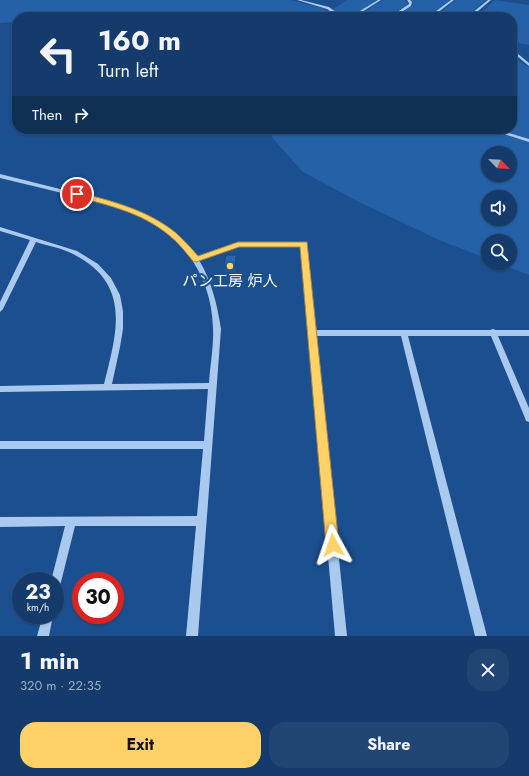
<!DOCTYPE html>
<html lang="en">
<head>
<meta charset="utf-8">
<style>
  body { margin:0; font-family:Jost,"Noto Sans JP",sans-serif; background:#214673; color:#f1f3f6; height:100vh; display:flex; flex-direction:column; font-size:15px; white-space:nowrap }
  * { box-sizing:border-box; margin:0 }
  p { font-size:13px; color:#9dadc1 }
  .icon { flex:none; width:22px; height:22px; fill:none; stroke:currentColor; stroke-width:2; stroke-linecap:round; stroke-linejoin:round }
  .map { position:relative; height:636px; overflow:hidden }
  .side { display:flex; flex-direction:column; background:#143b6b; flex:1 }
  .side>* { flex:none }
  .guide { position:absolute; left:12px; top:12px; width:505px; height:122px; border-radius:16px; box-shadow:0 1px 3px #0004,0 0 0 1px #33557e; background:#143b6b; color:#f1f3f6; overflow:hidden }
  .needle { width:26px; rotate:115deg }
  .controls { position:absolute; left:481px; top:146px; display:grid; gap:8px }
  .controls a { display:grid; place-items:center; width:36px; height:36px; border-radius:50%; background:#143b6b; box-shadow:0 1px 3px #0004,0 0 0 1px #33557e; font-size:20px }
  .speed { position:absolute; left:12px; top:572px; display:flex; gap:8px; font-size:20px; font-weight:700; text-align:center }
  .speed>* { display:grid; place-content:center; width:52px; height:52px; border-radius:50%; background:#143b6b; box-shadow:0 1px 3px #0004,0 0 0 1px #33557e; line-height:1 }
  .speed small { font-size:10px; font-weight:400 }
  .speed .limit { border:6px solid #d22; background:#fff; color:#111 }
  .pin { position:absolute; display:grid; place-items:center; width:34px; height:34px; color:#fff; margin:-17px; border:2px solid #fff; border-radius:50%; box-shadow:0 1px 4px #0007 }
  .me { position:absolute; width:44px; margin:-22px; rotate:355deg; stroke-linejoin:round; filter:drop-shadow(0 0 3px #0008) }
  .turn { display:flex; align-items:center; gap:14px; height:84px; padding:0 20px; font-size:18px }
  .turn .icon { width:52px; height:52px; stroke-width:2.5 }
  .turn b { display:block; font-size:28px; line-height:34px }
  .then { display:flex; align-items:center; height:38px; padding:0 20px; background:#0003; gap:8px; font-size:15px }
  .round { display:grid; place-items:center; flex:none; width:42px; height:42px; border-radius:16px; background:#214673 }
  .overview { display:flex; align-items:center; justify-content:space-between; height:68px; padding:0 20px }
  h1 { font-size:24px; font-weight:700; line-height:30px }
  .button { display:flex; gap:8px; margin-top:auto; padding:8px 20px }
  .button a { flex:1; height:46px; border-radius:16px; background:#ffd166; color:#111; font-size:16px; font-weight:700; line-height:46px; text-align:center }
  .button a+a { background:#214673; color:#f1f3f6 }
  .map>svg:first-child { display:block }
  .green { fill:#2461a8; fill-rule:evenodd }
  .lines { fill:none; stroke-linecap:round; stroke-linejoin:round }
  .minor { fill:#a9c9ee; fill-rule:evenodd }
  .wall { fill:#245895 }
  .building { fill:#2a66ad; stroke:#1d4779 }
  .route { fill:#ffd166; stroke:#a68842 }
  .poi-dot { fill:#ffd166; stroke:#1b4f8f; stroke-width:1.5 }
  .labels { text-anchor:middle; stroke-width:4; stroke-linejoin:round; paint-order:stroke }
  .poi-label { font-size:15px; fill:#fff; stroke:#1b4f8f }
</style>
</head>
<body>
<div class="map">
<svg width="529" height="636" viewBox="0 0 529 636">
  <rect width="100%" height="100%" fill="#1b4f8f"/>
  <g class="green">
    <path d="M0 0H290L325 9 331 15 341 17H17V25L14 22 0 23Z"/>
    <path d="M347 0H378C361 10 351 22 332 10Z"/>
    <path d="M383 0H405L408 4 388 17H356Z"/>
    <path d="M411 0H450L427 17H394L413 5Z"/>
    <path d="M456 0H486L466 17H434Z"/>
    <path d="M495 0 529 5V45L512 42V17H476Z"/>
    <path d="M512 55 526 66 529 67V275L498 263H510V241H488V259L439 240 357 201 303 172 274 140 268 129H512ZM488 153H510V175H488ZM488 197H510V219H488Z"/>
  </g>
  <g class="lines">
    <g class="minor">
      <path d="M297 0H301L329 7 340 15 347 17H338L327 9Z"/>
      <path d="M378 0H381L354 17H350Z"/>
      <path d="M407 0H410L412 2 411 6 394 17H390L409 4V3Z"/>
      <path d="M451 0H454L432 17H428Z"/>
      <path d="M488 0H491L471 17H467Z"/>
      <path d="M512 49 529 63V66L512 52Z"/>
      <path d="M488 129H495L529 139V142Z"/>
      <path d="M0 174C24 180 48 186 72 192 119 203 167 214 196 257L238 243H306L316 330H490L493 329 496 330H529V336H498L529 408V422L526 421 525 418 491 336H408L487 636H475L401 336H316L347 636H335L301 246 238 247 199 260C212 282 217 304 221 329L198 636H186L196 526H75L59 590 55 591V581H51L65 526 0 527V517L197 516 203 449H0V441H204L208 389 0 392V386L104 384C117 332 132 284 73 254 62 248 48 246 36 242L3 309 0 312V302L30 240 0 231V227L77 251 98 264 111 278 120 295 123 311V329L120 347 112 384 209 383C210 366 214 345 213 328 211 266 173 225 116 206L0 178Z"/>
      <path d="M43 615H53L49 636H37Z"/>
    </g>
  </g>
  <path class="wall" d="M236 260 235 272H224V268Z"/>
  <path class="building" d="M226 255H236L235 268H224Z"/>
  <path class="route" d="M77 192C112 201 148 210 176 233 184 240 191 248 198 256L238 242H307L339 545 337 550 333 552 328 550 326 545 300 247H239L196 262 193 261C186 253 179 243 170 236 141 212 110 206 74 196L73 194Z"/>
  <circle class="poi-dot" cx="230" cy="266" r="4"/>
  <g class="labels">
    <g class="poi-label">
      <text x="230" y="286">パン工房 炉人</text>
    </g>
  </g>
</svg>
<div class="controls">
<a><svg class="needle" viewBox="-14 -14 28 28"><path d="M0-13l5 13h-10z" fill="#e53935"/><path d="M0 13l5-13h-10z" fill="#9dadc1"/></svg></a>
<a><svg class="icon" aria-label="sound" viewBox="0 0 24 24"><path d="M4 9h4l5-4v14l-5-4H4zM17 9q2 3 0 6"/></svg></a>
<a><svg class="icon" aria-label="search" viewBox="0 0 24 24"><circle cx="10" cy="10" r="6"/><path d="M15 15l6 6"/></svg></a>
</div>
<div class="speed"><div>23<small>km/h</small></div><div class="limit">30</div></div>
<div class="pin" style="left:77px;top:194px;background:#d93025"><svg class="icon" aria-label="arrive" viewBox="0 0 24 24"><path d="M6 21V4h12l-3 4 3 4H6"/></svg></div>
<svg class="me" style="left:333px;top:545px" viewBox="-20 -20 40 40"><path d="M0-17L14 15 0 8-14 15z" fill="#ffd166" stroke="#fff" stroke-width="4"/></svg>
<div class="guide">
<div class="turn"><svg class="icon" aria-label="left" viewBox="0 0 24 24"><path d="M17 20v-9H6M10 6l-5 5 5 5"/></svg><div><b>160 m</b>Turn left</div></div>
<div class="then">Then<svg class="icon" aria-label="right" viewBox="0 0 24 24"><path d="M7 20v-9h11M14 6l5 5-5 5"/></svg></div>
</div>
</div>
<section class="side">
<div class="overview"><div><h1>1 min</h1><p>320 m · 22:35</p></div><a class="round"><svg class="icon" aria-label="close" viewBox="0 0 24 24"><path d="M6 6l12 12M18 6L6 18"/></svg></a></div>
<div class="button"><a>Exit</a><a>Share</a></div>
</section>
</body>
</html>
